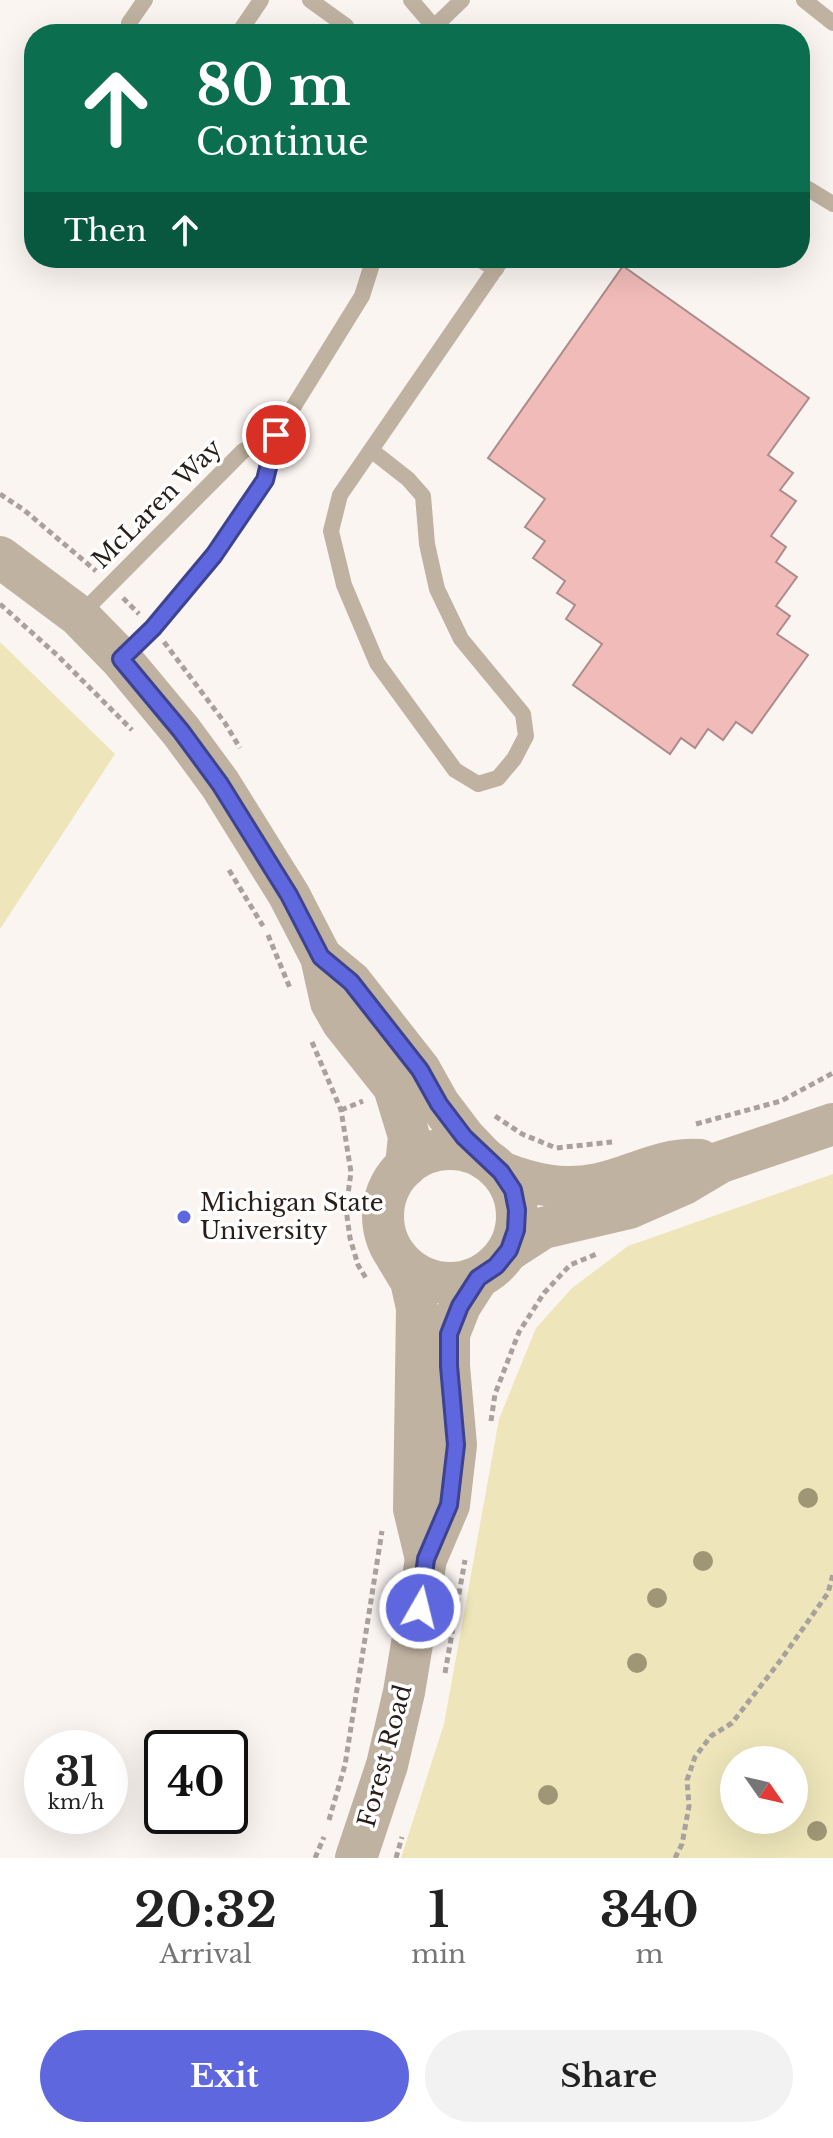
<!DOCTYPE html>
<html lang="en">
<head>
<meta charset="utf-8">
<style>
  body { margin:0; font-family:"Libre Baskerville",serif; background:#f2f2f2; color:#222; height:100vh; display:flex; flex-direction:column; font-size:30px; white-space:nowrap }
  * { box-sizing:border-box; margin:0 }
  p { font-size:26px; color:#767676 }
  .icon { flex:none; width:44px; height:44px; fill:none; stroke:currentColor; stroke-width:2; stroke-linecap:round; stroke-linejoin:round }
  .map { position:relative; height:1858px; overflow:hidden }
  .details { display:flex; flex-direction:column; background:#fff; flex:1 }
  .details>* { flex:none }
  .guide { position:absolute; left:24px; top:24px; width:786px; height:244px; border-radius:32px; box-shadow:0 8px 32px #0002; background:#0b6e4f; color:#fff; overflow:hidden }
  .needle { width:52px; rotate:124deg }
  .buttons { position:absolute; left:720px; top:1746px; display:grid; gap:16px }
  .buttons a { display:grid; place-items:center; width:88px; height:88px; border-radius:50%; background:#fff; box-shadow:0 8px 32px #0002; font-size:40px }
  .speed { position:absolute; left:24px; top:1730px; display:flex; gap:16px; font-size:40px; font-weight:700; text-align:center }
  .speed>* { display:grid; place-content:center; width:104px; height:104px; border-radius:50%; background:#fff; box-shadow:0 8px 32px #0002; line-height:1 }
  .speed small { font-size:20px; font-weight:400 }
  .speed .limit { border:4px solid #111; border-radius:12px; background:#fff; color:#111 }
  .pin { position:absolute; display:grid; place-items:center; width:68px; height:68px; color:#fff; margin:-34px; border:4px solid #fff; border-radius:50%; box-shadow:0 2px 8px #0007 }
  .me { position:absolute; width:88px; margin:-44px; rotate:8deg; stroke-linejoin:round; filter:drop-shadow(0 0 6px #0008) }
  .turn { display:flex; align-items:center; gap:28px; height:168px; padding:0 40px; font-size:36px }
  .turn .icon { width:104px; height:104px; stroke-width:2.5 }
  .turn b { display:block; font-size:56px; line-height:68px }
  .then { display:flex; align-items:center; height:76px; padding:0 40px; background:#0003; gap:16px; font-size:30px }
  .eta { display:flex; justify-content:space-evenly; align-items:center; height:136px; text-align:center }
  .eta b { font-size:48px; font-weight:700; line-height:56px }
  .cta { display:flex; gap:16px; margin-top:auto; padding:16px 40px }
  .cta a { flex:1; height:92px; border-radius:48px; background:#5e67de; color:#fff; font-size:32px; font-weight:700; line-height:92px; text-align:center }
  .cta a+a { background:#f2f2f2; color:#222 }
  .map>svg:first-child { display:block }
  .green { fill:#eee6ba; fill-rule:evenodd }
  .building { fill:#f1bbb9; stroke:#ac8c8b; stroke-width:2 }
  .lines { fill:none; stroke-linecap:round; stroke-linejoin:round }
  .path { stroke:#a8a19d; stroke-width:5; stroke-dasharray:6 4; stroke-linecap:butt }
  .service { stroke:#c0b2a1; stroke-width:16 }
  .tertiary { stroke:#c0b2a1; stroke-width:42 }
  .tree { fill:#9e9675 }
  .route-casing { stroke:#3d4390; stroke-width:20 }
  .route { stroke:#5e67de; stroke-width:14 }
  .poi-dot { fill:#5e67de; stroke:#fff; stroke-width:3 }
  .labels { text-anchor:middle; stroke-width:7; stroke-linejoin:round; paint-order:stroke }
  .street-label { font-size:24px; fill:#291f1a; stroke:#fff }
  .poi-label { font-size:24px; fill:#291f1a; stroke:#fff; text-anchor:start }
</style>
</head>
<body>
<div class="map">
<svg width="833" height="1858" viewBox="0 0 833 1858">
  <rect width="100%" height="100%" fill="#fbf5f2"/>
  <g class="green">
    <path d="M0 642 115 754 0 929Z"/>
    <path d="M833 1174V1858H401L444 1724 499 1419 536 1328 572 1288 628 1246ZM794 1760V1820H734V1760Z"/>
  </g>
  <path class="building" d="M623 266 809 398 768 455 793 473 780 490 796 501 771 536 786 547 776 562 797 577 776 606 790 616 777 634 808 655 752 733 736 722 723 740 708 729 695 748 681 738 670 754 573 685 602 644 566 619 575 605 557 593 565 581 533 558 545 541 525 527 545 499 488 458Z"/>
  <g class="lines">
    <g class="path">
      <path d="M0 494 24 510 96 571"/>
      <path d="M123 598 139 614"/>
      <path d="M0 604 58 656 132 730"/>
      <path d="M164 642 225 723 240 748"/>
      <path d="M229 870 263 926"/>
      <path d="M268 935 290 988"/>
      <path d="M312 1042 341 1110 351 1172 346 1209 350 1238 358 1265 366 1278"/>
      <path d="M341 1110 363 1101"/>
      <path d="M495 1116 522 1134 556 1148 612 1142"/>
      <path d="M696 1124 781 1101 833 1073"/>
      <path d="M491 1421 495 1394 519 1332 544 1293 570 1265 599 1253"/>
      <path d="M445 1673 465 1560"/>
      <path d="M329 1820 345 1765 382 1531"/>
      <path d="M315 1858 324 1837"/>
      <path d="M396 1858 402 1837"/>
      <path d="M675 1858 682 1844 689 1806 687 1780 695 1757 711 1736 732 1723 780 1661 828 1593 833 1574"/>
    </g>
    <g class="service">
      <path d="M310 0 346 26 341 34"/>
      <path d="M411 0 434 27"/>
      <path d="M804 0 833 23"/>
      <path d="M129 23 145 0"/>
      <path d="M238 34 261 0"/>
      <path d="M432 34 434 27 462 0"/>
      <path d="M800 184 833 204"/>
      <path d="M477 258 496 269"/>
      <path d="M371 450 408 479 423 496 427 544 437 589 461 639 523 714 526 736 514 759 498 778 478 784 455 770 377 663 344 585 331 531 340 495 503 258"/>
      <path d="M79 616 243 451 276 435"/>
      <path d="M122 658 153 628 214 555 265 480 276 435 362 296 374 258"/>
    </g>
    <g class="tertiary">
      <path d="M0 557 79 616 121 659 181 731 220 784 289 895 321 957 331 1002 343 1023 394 1087 409 1136 406 1166"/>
      <path d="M322 958 351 982 420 1070 439 1104 464 1137 485 1159"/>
      <circle cx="450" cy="1216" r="67"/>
      <path d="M501 1172C534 1185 563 1191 598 1184 633 1177 663 1157 700 1160"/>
      <path d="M509 1250 543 1228 629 1208 684 1184 721 1162 833 1124"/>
      <path d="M397 1258 411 1281 417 1308 414 1509 426 1559"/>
      <path d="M356 1858 387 1765 404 1692 426 1559 449 1505 456 1445 449 1366V1334L460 1306 478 1278"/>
    </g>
  </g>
  <g class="tree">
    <circle cx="808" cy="1498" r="10"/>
    <circle cx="703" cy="1561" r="10"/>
    <circle cx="657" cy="1598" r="10"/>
    <circle cx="637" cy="1663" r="10"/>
    <circle cx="548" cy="1795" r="10"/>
    <circle cx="817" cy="1831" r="10"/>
  </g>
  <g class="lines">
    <g class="route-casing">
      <path id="route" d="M276 435 265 480 214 555 153 628 121 659 181 731 220 784 289 895 321 957 351 982 420 1070 439 1104 464 1137 501 1172 513 1190 517 1210 516 1230 509 1250 496 1266 478 1278 460 1306 449 1334V1366L456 1445 449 1505 426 1559 420 1608"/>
    </g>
    <use href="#route" class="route"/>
  </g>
  <circle class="poi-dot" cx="184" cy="1217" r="8"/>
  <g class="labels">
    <g class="street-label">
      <text transform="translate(157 504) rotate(-45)" y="8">McLaren Way</text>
      <text transform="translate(385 1756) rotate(-75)" y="8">Forest Road</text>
    </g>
    <g class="poi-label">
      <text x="200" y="1211">Michigan State<tspan x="200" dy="28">University</tspan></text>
    </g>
  </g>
</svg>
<div class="buttons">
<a><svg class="needle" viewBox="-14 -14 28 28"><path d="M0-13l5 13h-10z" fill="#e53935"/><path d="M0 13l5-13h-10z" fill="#767676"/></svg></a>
</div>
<div class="speed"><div>31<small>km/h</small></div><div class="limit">40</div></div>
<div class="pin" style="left:276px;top:435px;background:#d93025"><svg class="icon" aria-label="arrive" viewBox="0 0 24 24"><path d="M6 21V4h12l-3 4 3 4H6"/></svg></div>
<svg class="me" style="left:420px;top:1608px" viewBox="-20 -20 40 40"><circle r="17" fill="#5e67de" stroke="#fff" stroke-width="3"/><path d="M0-11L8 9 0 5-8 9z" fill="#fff"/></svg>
<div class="guide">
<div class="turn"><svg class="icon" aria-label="ahead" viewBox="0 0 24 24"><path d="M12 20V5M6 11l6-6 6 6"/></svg><div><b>80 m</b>Continue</div></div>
<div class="then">Then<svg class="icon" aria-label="ahead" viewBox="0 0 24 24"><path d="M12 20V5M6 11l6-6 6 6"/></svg></div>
</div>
</div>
<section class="details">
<div class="eta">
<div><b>20:32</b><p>Arrival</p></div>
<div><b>1</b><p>min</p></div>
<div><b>340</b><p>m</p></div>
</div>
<div class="cta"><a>Exit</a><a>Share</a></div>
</section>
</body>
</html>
